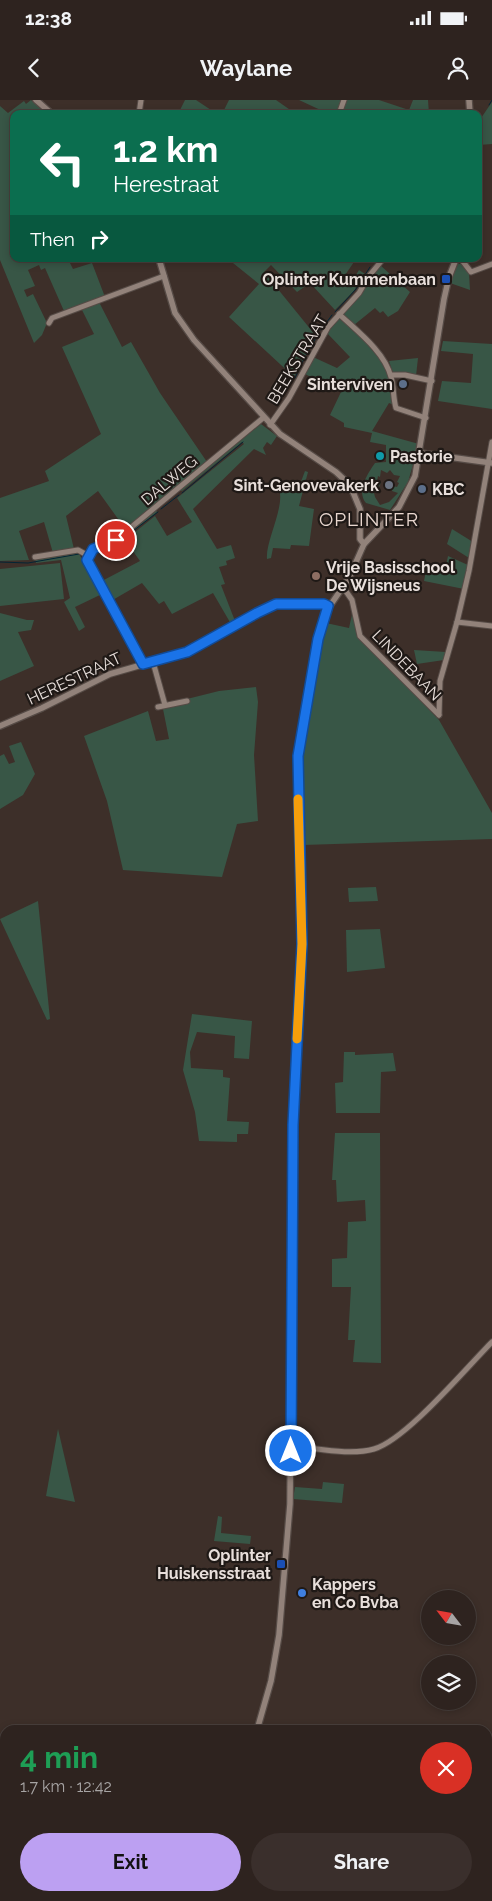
<!DOCTYPE html>
<html lang="en">
<head>
<meta charset="utf-8">
<style>
  body { margin:0; font-family:Raleway,sans-serif; background:#3a2f2c; color:#f1f3f6; height:100vh; display:flex; flex-direction:column; font-size:19px; white-space:nowrap }
  * { box-sizing:border-box; margin:0 }
  p { font-size:16px; color:#a7a4a4 }
  .icon { flex:none; width:28px; height:28px; fill:none; stroke:currentColor; stroke-width:2; stroke-linecap:round; stroke-linejoin:round }
  .map { position:relative; flex:1; overflow:hidden }
  .side { position:absolute; left:0px; top:1625px; width:492px; height:176px; display:flex; flex-direction:column; background:#2e231f; border-radius:15px 15px 0 0; box-shadow:0 2px 8px #0003,0 0 0 1px #49403d }
  .side>* { flex:none }
  .guide { position:absolute; left:10px; top:10px; width:472px; height:152px; border-radius:10px; box-shadow:0 2px 8px #0003,0 0 0 1px #49403d; background:#0b6e4f; color:#fff; overflow:hidden }
  .needle { width:32px; rotate:301deg }
  .fabs { position:absolute; left:421px; top:1490px; display:grid; gap:10px }
  .fabs a { display:grid; place-items:center; width:55px; height:55px; border-radius:50%; background:#2e231f; box-shadow:0 2px 8px #0003,0 0 0 1px #49403d; font-size:25px }
  .pin { position:absolute; display:grid; place-items:center; width:42px; height:42px; color:#fff; margin:-21px; border:2px solid #fff; border-radius:50%; box-shadow:0 1px 5px #0007 }
  .me { position:absolute; width:55px; margin:-28px; rotate:0deg; stroke-linejoin:round; filter:drop-shadow(0 0 4px #0008) }
  .turn { display:flex; align-items:center; gap:18px; height:105px; padding:0 20px; font-size:22px }
  .turn .icon { width:65px; height:65px; stroke-width:2.5 }
  .turn b { display:block; font-size:35px; line-height:42px }
  .then { display:flex; align-items:center; height:48px; padding:0 20px; background:#0003; gap:10px; font-size:19px }
  .round { display:grid; place-items:center; flex:none; width:52px; height:52px; border-radius:26px; background:#3a2f2c }
  .headline { display:flex; align-items:center; justify-content:space-between; height:85px; padding:0 20px }
  h1 { font-size:30px; font-weight:700; line-height:38px; color:#1e9e55 }
  .primary-button { display:flex; gap:10px; margin-top:auto; padding:10px 20px }
  .primary-button a { flex:1; height:58px; border-radius:30px; background:#bca0f2; color:#111; font-size:20px; font-weight:700; line-height:58px; text-align:center }
  .primary-button a+a { background:#3a2f2c; color:#f1f3f6 }
  .status { display:flex; justify-content:space-between; align-items:center; height:35px; padding:0 25px; background:#2e231f; direction:ltr }
  .status svg { height:14px; fill:currentColor }
  header { display:flex; justify-content:space-between; align-items:center; height:65px; padding:0 20px; background:#2e231f; font-size:22px; font-weight:700 }
  .map>svg:first-child { display:block }
  .green { fill:#385646; fill-rule:evenodd }
  .lines { fill:none; stroke-linecap:round; stroke-linejoin:round }
  .stream { stroke:#042535; stroke-width:1 }
  .minor-casing { stroke:#564b46; stroke-width:7 }
  .tertiary-casing { stroke:#564b46; stroke-width:8 }
  .minor { stroke:#92827a; stroke-width:5 }
  .tertiary { stroke:#92827a; stroke-width:5.5 }
  .route-casing { stroke:#114b97; stroke-width:12 }
  .route { stroke:#1a73e8; stroke-width:9 }
  .slow { stroke:#f59e0b; stroke-width:9 }
  .transit-dot { fill:#1a4fb4; stroke:#1f1916; stroke-width:2 }
  .service-dot { fill:#5c6f8a; stroke:#1f1916; stroke-width:2 }
  .culture-dot { fill:#0f9aa8; stroke:#1f1916; stroke-width:2 }
  .worship-dot { fill:#6b7280; stroke:#1f1916; stroke-width:2 }
  .education-dot { fill:#8d6e63; stroke:#1f1916; stroke-width:2 }
  .shop-dot { fill:#3f7fe0; stroke:#1f1916; stroke-width:2 }
  .labels { text-anchor:middle; stroke-width:4.5; stroke-linejoin:round; paint-order:stroke }
  .poi-label { font-size:16px; font-weight:bold; fill:#e8dfdb; stroke:#1f1916; text-anchor:end }
  .street-label { font-size:16px; fill:#e8dfdb; stroke:#1f1916 }
  .quarter-label { font-size:19px; letter-spacing:1px; fill:#e9d7cf; stroke:#1f1916 }
</style>
</head>
<body>
<div class="status"><b>12:38</b><svg viewBox="0 0 49 12"><path d="M0 12V9h3v3zM5 12V6h3v6zM10 12V3h3v9zM15 12V0h3v12zM26 1h20v11H26zM47 4h2v5h-2z"/></svg></div>
<header><svg class="icon" aria-label="back" viewBox="0 0 24 24"><path d="M15 5l-7 7 7 7"/></svg>Waylane<svg class="icon" aria-label="person" viewBox="0 0 24 24"><circle cx="12" cy="8" r="4"/><path d="M4 21q1-7 8-7t8 7"/></svg></header>
<div class="map">
<svg width="492" height="1801" viewBox="0 0 492 1801">
  <rect width="100%" height="100%" fill="#3d2f29"/>
  <g class="green">
    <path d="M31 0 47 14H14V159H61L62 161 68 159 73 169 92 163 105 197 64 211 45 168 41 170 39 165 28 170 35 186 24 190 27 197 33 194 47 223 42 235 34 243 0 160V6L8 13 24 1 26 4Z"/>
    <path d="M185 0H196L217 14H178Z"/>
    <path d="M229 0H276L296 14H222Z"/>
    <path d="M299 0H342L337 14H329Z"/>
    <path d="M346 0H379L409 10 413 0H428L429 14H341Z"/>
    <path d="M492 2V44L479 45V21Z"/>
    <path d="M228 159H350L354 162 343 178 351 183 359 170 365 174 353 192 335 210 310 183 297 192 271 165 264 172 316 236 294 277 229 217 259 184Z"/>
    <path d="M458 164H462L469 173 470 190 450 183Z"/>
    <path d="M380 165 410 192 398 211 388 217 383 211 380 213 375 208 354 225 342 214Z"/>
    <path d="M99 202 122 247 131 242 160 293 207 362 126 430 98 391 66 416 74 449 53 453 44 422 19 431 29 460 0 461V398L49 381 45 371 101 334 62 247 94 234 81 208Z"/>
    <path d="M340 218 362 238 383 263 388 273 394 305 389 303 372 331 419 344 408 382 390 410 366 403C356 391 368 373 375 363L386 362V345L370 342 372 333 344 327V323L330 315 341 292 305 274 313 257 337 268 350 257 327 233ZM381 370 387 373 390 370 394 375 400 376 397 382 399 383 397 387 393 386 392 391 398 393 389 402 380 405 375 397 372 385 379 387 381 382 377 381 378 376 380 377Z"/>
    <path d="M443 241 492 244V309L438 301 442 281 471 283 473 254 441 251Z"/>
    <path d="M418 258 416 276 393 273 389 261Z"/>
    <path d="M261 324 277 336 271 345 267 342 263 348 266 355 254 349 193 409 217 449 231 445 235 458 226 461 227 465 219 467 225 484 221 485 235 521 231 524 213 493 172 514 164 501 159 504 142 483 111 501 100 482 140 461 125 440 101 452 100 449 119 440 156 410 157 412 129 434 130 436 155 416 167 436 192 422 177 398 244 344 242 342 182 391 180 390Z"/>
    <path d="M305 371 308 372 299 406 314 409 309 446 291 445 290 449 273 448 271 458 267 459C265 439 291 397 275 383L278 381 299 387Z"/>
    <path d="M452 429 473 442 469 458 447 444Z"/>
    <path d="M78 452 102 494 75 507 85 527 79 531 64 502 70 498 61 460 36 463 35 458Z"/>
    <path d="M448 456 468 465 464 489 424 481 427 466 445 470Z"/>
    <path d="M60 463 64 499 0 506V469Z"/>
    <path d="M353 510 360 538 439 620 492 713V739L303 745V648L324 533 326 523 349 528Z"/>
    <path d="M0 513 27 520H34L31 530 18 532 34 566 0 581Z"/>
    <path d="M414 550 446 552 444 560 417 564Z"/>
    <path d="M256 587 258 602 254 655 258 721 237 724 222 777 123 770 107 701 84 636 148 611 156 641 169 639 163 609 188 603 187 599 219 591Z"/>
    <path d="M21 642 35 674 23 695 0 709V656L4 654 9 664 15 662 9 646Z"/>
    <path d="M376 787 378 801 349 802 348 788Z"/>
    <path d="M38 801 50 919 47 920 0 819Z"/>
    <path d="M380 829 385 868 347 872 346 830Z"/>
    <path d="M192 914 252 921 249 959 234 958 235 936 197 932 190 952 191 968 223 970V977L230 978 227 1021 249 1022 248 1034H237V1042L199 1041 195 1012 183 970Z"/>
    <path d="M344 952H355V955L393 953 396 971 381 972 380 1013H336L335 983 343 982Z"/>
    <path d="M335 1033H380L381 1263 353 1262 355 1240H348L351 1187H332V1159L347 1158 348 1122 366 1121 365 1100 337 1102 336 1080H332Z"/>
    <path d="M58 1329 75 1402 46 1396Z"/>
    <path d="M323 1382 344 1384 342 1403 293 1399 295 1387 322 1389Z"/>
    <path d="M218 1416 222 1417 221 1433 251 1436 250 1444 214 1441Z"/>
  </g>
  <g class="lines">
    <g class="stream">
      <path d="M489 5 492 0"/>
      <path d="M335 212 356 189 370 167"/>
      <path d="M321 230 332 215"/>
      <path d="M306 255 317 236"/>
      <path d="M295 278 304 259"/>
      <path d="M182 393 243 342"/>
      <path d="M161 409 179 395"/>
      <path d="M93 452 117 443 158 412"/>
      <path d="M0 462 28 463 79 454"/>
    </g>
    <g class="minor-casing">
      <g id="minor">
        <path d="M139 14 141 0"/>
        <path d="M339 14 344 0"/>
        <path d="M461 159 471 172 492 164"/>
        <path d="M339 214C357 231 385 252 391 277 394 287 393 298 396 308L426 318"/>
        <path d="M49 223 52 218 164 176"/>
        <path d="M391 275H405L432 281"/>
        <path d="M270 325 289 298 328 227 359 193 369 176 383 159"/>
        <path d="M35 457 78 450 87 455"/>
        <path d="M343 487 352 500 360 536 439 615"/>
        <path d="M457 522 492 526"/>
        <path d="M153 562 165 605"/>
        <path d="M143 564 89 465 87 455C95 445 112 442 123 434L263 318"/>
        <path d="M158 607 187 601"/>
        <path d="M439 615 440 581 457 522 469 471 492 342"/>
        <path d="M291 1346C317 1348 349 1356 374 1349 406 1340 466 1268 492 1242"/>
      </g>
    </g>
    <g class="tertiary-casing">
      <g id="tertiary">
        <path d="M36 0 52 14"/>
        <path d="M469 0 470 14"/>
        <path d="M159 159 175 213 194 240 280 334 336 372 350 385 360 409V439L364 444"/>
        <path d="M420 353 492 363"/>
        <path d="M0 626 42 608 110 574 187 552 268 507 286 503 323 504 328 506"/>
        <path d="M257 1630 271 1581 279 1535 290 1404 293 1025 302 844 297 676 300 638 318 539 325 513 349 478 364 444 399 407 415 376 444 199 449 177 456 159"/>
        <path d="M198 1801 199 1796"/>
      </g>
    </g>
    <use href="#minor" class="minor"/>
    <use href="#tertiary" class="tertiary"/>
  </g>
  <g class="lines">
    <g class="route-casing">
      <path id="route" d="M116 440 93 449 87 460 143 564 187 552 257 513 276 504H324L328 506 318 539 298 656 302 844 293 1025 291 1351"/>
    </g>
    <use href="#route" class="route"/>
    <path class="slow" d="M297 939 302 844 298 699"/>
  </g>
  <g class="transit-dot">
    <rect x="441" y="174" width="10" height="10" rx="2.5"/>
    <rect x="276" y="1459" width="10" height="10" rx="2.5"/>
  </g>
  <g class="service-dot">
    <circle cx="403" cy="284" r="5"/>
    <circle cx="422" cy="389" r="5"/>
  </g>
  <circle class="culture-dot" cx="380" cy="356" r="5"/>
  <circle class="worship-dot" cx="389" cy="385" r="5"/>
  <circle class="education-dot" cx="316" cy="476" r="5"/>
  <circle class="shop-dot" cx="302" cy="1493" r="5"/>
  <g class="labels">
    <g class="poi-label">
      <text x="436" y="185">Oplinter Kummenbaan</text>
      <text x="393" y="290">Sinterviven</text>
      <text x="390" y="362" text-anchor="start">Pastorie</text>
      <text x="379" y="391">Sint-Genovevakerk</text>
      <text x="432" y="395" text-anchor="start">KBC</text>
      <text x="326" y="473" text-anchor="start">Vrije Basisschool<tspan x="326" dy="18">De Wijsneus</tspan></text>
      <text x="271" y="1461">Oplinter<tspan x="271" dy="18">Huiskensstraat</tspan></text>
      <text x="312" y="1490" text-anchor="start">Kappers<tspan x="312" dy="18">en Co Bvba</tspan></text>
    </g>
    <g class="street-label">
      <text transform="translate(297 259) rotate(-59)" y="6">BEEKSTRAAT</text>
      <text transform="translate(169 380) rotate(-40)" y="6">DALWEG</text>
      <text transform="translate(407 565) rotate(46)" y="6">LINDEBAAN</text>
      <text transform="translate(74 578) rotate(-25)" y="6">HERESTRAAT</text>
    </g>
    <g class="quarter-label">
      <text x="369" y="426">OPLINTER</text>
    </g>
  </g>
</svg>
<div class="fabs">
<a><svg class="needle" viewBox="-14 -14 28 28"><path d="M0-13l5 13h-10z" fill="#e53935"/><path d="M0 13l5-13h-10z" fill="#a7a4a4"/></svg></a>
<a><svg class="icon" aria-label="layers" viewBox="0 0 24 24"><path d="M12 4l9 5-9 5-9-5zM3 14l9 5 9-5"/></svg></a>
</div>
<div class="pin" style="left:116px;top:440px;background:#d93025"><svg class="icon" aria-label="arrive" viewBox="0 0 24 24"><path d="M6 21V4h12l-3 4 3 4H6"/></svg></div>
<svg class="me" style="left:291px;top:1351px" viewBox="-20 -20 40 40"><circle r="17" fill="#1a73e8" stroke="#fff" stroke-width="3"/><path d="M0-11L8 9 0 5-8 9z" fill="#fff"/></svg>
<div class="guide">
<div class="turn"><svg class="icon" aria-label="left" viewBox="0 0 24 24"><path d="M17 20v-9H6M10 6l-5 5 5 5"/></svg><div><b>1.2 km</b>Herestraat</div></div>
<div class="then">Then<svg class="icon" aria-label="right" viewBox="0 0 24 24"><path d="M7 20v-9h11M14 6l5 5-5 5"/></svg></div>
</div>
<section class="side">
<div class="headline"><div><h1>4 min</h1><p>1.7 km · 12:42</p></div><a class="round" style="background:#d93025;color:#fff"><svg class="icon" aria-label="close" viewBox="0 0 24 24"><path d="M6 6l12 12M18 6L6 18"/></svg></a></div>
<div class="primary-button"><a>Exit</a><a>Share</a></div>
</section>
</div>
</body>
</html>
